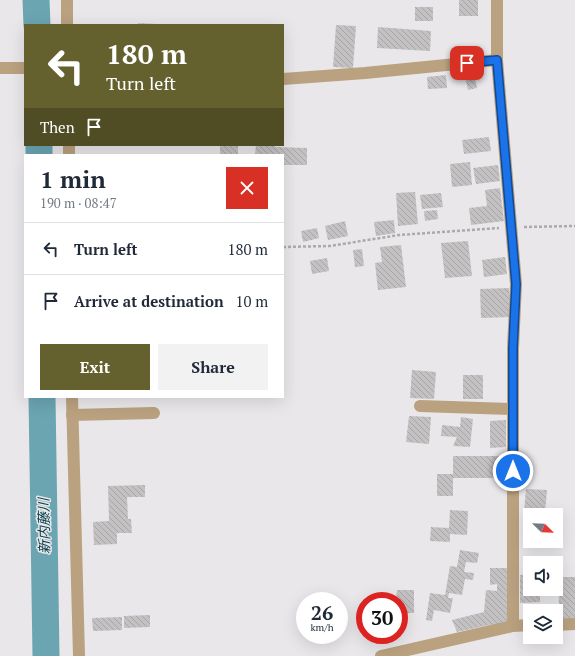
<!DOCTYPE html>
<html lang="en">
<head>
<meta charset="utf-8">
<style>
  body { margin:0; font-family:"PT Serif","Noto Sans JP",serif; background:#f2f2f3; color:#1f2937; height:100vh; display:flex; flex-direction:column; font-size:15px; white-space:nowrap }
  * { box-sizing:border-box; margin:0 }
  p { font-size:13px; color:#747a83 }
  .icon { flex:none; width:22px; height:22px; fill:none; stroke:currentColor; stroke-width:2; stroke-linecap:round; stroke-linejoin:round }
  .map { position:relative; flex:1; overflow:hidden }
  .details { position:absolute; left:24px; top:154px; width:260px; height:244px; display:flex; flex-direction:column; background:#fff; border-radius:0px; box-shadow:0 4px 16px #0002 }
  .details>* { flex:none }
  .top-card { position:absolute; left:24px; top:24px; width:260px; height:122px; border-radius:0px; box-shadow:0 4px 16px #0002; background:#64612e; color:#fff; overflow:hidden }
  .needle { width:26px; rotate:113deg }
  .controls { position:absolute; left:523px; top:508px; display:grid; gap:8px }
  .controls a { display:grid; place-items:center; width:40px; height:40px; border-radius:0px; background:#fff; box-shadow:0 4px 16px #0002; font-size:20px }
  .speed { position:absolute; left:296px; top:592px; display:flex; gap:8px; font-size:20px; font-weight:700; text-align:center }
  .speed>* { display:grid; place-content:center; width:52px; height:52px; border-radius:50%; background:#fff; box-shadow:0 4px 16px #0002; line-height:1 }
  .speed small { font-size:10px; font-weight:400 }
  .speed .limit { border:6px solid #d22; background:#fff; color:#111 }
  .pin { position:absolute; display:grid; place-items:center; width:34px; height:34px; color:#fff; margin:-17px; border-radius:8px; box-shadow:0 2px 6px #0006 }
  .me { position:absolute; width:44px; margin:-22px; rotate:0deg; stroke-linejoin:round; filter:drop-shadow(0 0 3px #0008) }
  .turn { display:flex; align-items:center; gap:14px; height:84px; padding:0 16px; font-size:18px }
  .turn .icon { width:52px; height:52px; stroke-width:2.5 }
  .turn b { display:block; font-size:28px; line-height:34px }
  .then { display:flex; align-items:center; height:38px; padding:0 16px; background:#0003; gap:8px; font-size:15px }
  .round { display:grid; place-items:center; flex:none; width:42px; height:42px; border-radius:0px; background:#f2f2f3 }
  .overview { display:flex; align-items:center; justify-content:space-between; height:68px; padding:0 16px }
  h1 { font-size:24px; font-weight:600; line-height:30px }
  .cta { display:flex; gap:8px; margin-top:auto; padding:8px 16px }
  .cta a { flex:1; height:46px; border-radius:0px; background:#64612e; color:#fff; font-size:16px; font-weight:600; line-height:46px; text-align:center }
  .cta a+a { background:#f2f2f3; color:#1f2937 }
  ul { padding:0; list-style:none }
  li { display:flex; align-items:center; gap:12px; height:52px; padding:0 16px; border-top:1px solid #e0e1e3 }
  li div { flex:1 }
  li b { display:block; font-size:15px }
  li em { font-style:normal }
  .map>svg:first-child { display:block }
  .lines { fill:none; stroke-linecap:round; stroke-linejoin:round }
  .river { stroke:#6aa5b1; stroke-width:27 }
  .building { fill:url(#building-back-hatch) }
  .path { stroke:#aba9ab; stroke-width:2.5; stroke-dasharray:3 2; stroke-linecap:butt }
  .minor { stroke:#baa17f; stroke-width:12 }
  .route-casing { stroke:#114b97; stroke-width:10 }
  .route { stroke:#1a73e8; stroke-width:7 }
  .labels { text-anchor:middle; stroke-width:3; stroke-linejoin:round; paint-order:stroke }
  .water-label { font-size:14px; font-style:italic; fill:#023c46; stroke:#e9e7ea }
</style>
</head>
<body>
<div class="map">
<svg width="575" height="656" viewBox="0 0 575 656">
  <defs>
    <pattern id="building-back-hatch" width="6" height="6" patternUnits="userSpaceOnUse"><rect width="6" height="6" fill="#c4c1c3"/><path d="M-1 5l2 2M0 0l6 6M5-1l2 2" fill="none" stroke="#a8a5a7"/></pattern>
  </defs>
  <rect width="100%" height="100%" fill="#e9e7ea"/>
  <g class="lines">
    <g class="river">
      <path d="M36 0 37 25"/>
      <path d="M39 145V155"/>
      <path d="M42 397 46 656"/>
    </g>
  </g>
  <g class="building">
    <rect x="459" y="0" width="19" height="16"/>
    <rect x="415" y="7" width="18" height="14"/>
    <path d="M138 23 157 24V25H138Z"/>
    <path d="M336 25 356 26 353 68 333 67Z"/>
    <path d="M378 27 431 31 430 51 377 48Z"/>
    <path d="M473 69 477 88 468 90 464 71Z"/>
    <path d="M446 75 447 88 428 89 427 77Z"/>
    <path d="M489 137 491 151 464 154 462 140Z"/>
    <rect x="220" y="145" width="18" height="10"/>
    <path d="M256 145H275V147L307 148V165H283V155H255Z"/>
    <path d="M470 162 472 185 452 187 450 164Z"/>
    <path d="M498 165 500 181 476 184 473 168Z"/>
    <path d="M500 188 504 221 471 225 469 208 487 206 485 190Z"/>
    <path d="M415 192 418 224 398 226 396 193Z"/>
    <path d="M441 193 443 207 422 209 420 195Z"/>
    <path d="M437 210 438 219 425 221 424 211Z"/>
    <path d="M394 220 395 233 376 236 374 222Z"/>
    <path d="M345 221 348 236 328 240 325 226Z"/>
    <path d="M317 228 319 238 303 242 301 231Z"/>
    <path d="M468 241 472 276 445 278 441 243Z"/>
    <path d="M401 245 406 287 378 290 375 263 382 262 380 247Z"/>
    <path d="M362 249 364 266 355 267 353 250Z"/>
    <path d="M505 257 507 274 484 277 482 260Z"/>
    <path d="M327 258 329 271 312 274 310 261Z"/>
    <path d="M509 288 510 317 481 318 480 289Z"/>
    <path d="M412 370 436 372 434 399 410 398Z"/>
    <rect x="463" y="375" width="20" height="24"/>
    <path d="M409 416 431 417 429 444 406 442Z"/>
    <path d="M461 417 473 419 470 447 453 446 457 437 441 436 442 425 460 427Z"/>
    <path d="M506 420V447L490 448V421Z"/>
    <path d="M453 456H500V468H508V486H499V478H453V496H437V474H453Z"/>
    <path d="M145 485V497H127L128 519H131L132 533H117V544L94 545 93 522 109 521 108 486Z"/>
    <path d="M526 489 547 490 545 513 524 512Z"/>
    <path d="M450 510 468 511 467 535 450 534V542L430 541 431 527 449 528Z"/>
    <path d="M460 550 479 553 477 563 466 562 464 572 474 573 473 580 465 579 462 595 449 593 448 598H453L450 613 434 610 432 621 426 620 430 593 445 595 450 566 457 567Z"/>
    <path d="M490 568H509L508 623 489 625 457 632 452 620 484 612 486 590 497 591V584L490 585Z"/>
    <path d="M520 575H530V589H540V602L520 603Z"/>
    <path d="M558 577H575V619L556 620V611H545V609L559 608Z"/>
    <path d="M397 590H414V613H399V601H396Z"/>
    <path d="M150 615V627L124 628V616Z"/>
    <path d="M122 617V630L93 631 92 618Z"/>
  </g>
  <g class="lines">
    <g class="path">
      <path d="M524 227 575 226"/>
      <path d="M283 247 330 246 399 235 499 228"/>
    </g>
    <g class="minor">
      <path d="M67 0V25"/>
      <path d="M497 0V60L516 284 513 348V626"/>
      <path d="M0 68H25"/>
      <path d="M283 79 365 73 497 60"/>
      <path d="M69 145V155"/>
      <path d="M72 397 79 656"/>
      <path d="M420 406 513 409"/>
      <path d="M72 415 154 413"/>
      <path d="M556 625 575 624"/>
      <path d="M381 656 513 626 530 625"/>
    </g>
  </g>
  <g class="lines">
    <g class="route-casing">
      <path id="route" d="M467 63 497 60 516 284 513 348V471"/>
    </g>
    <use href="#route" class="route"/>
  </g>
  <g class="labels">
    <g class="water-label">
      <text transform="translate(44 526) rotate(-91)" y="5">新内藤川</text>
    </g>
  </g>
</svg>
<div class="controls">
<a><svg class="needle" viewBox="-14 -14 28 28"><path d="M0-13l5 13h-10z" fill="#e53935"/><path d="M0 13l5-13h-10z" fill="#747a83"/></svg></a>
<a><svg class="icon" aria-label="sound" viewBox="0 0 24 24"><path d="M4 9h4l5-4v14l-5-4H4zM17 9q2 3 0 6"/></svg></a>
<a><svg class="icon" aria-label="layers" viewBox="0 0 24 24"><path d="M12 4l9 5-9 5-9-5zM3 14l9 5 9-5"/></svg></a>
</div>
<div class="speed"><div>26<small>km/h</small></div><div class="limit">30</div></div>
<div class="pin" style="left:467px;top:63px;background:#d93025"><svg class="icon" aria-label="arrive" viewBox="0 0 24 24"><path d="M6 21V4h12l-3 4 3 4H6"/></svg></div>
<svg class="me" style="left:513px;top:471px" viewBox="-20 -20 40 40"><circle r="17" fill="#1a73e8" stroke="#fff" stroke-width="3"/><path d="M0-11L8 9 0 5-8 9z" fill="#fff"/></svg>
<div class="top-card">
<div class="turn"><svg class="icon" aria-label="left" viewBox="0 0 24 24"><path d="M17 20v-9H6M10 6l-5 5 5 5"/></svg><div><b>180 m</b>Turn left</div></div>
<div class="then">Then<svg class="icon" aria-label="arrive" viewBox="0 0 24 24"><path d="M6 21V4h12l-3 4 3 4H6"/></svg></div>
</div>
<section class="details">
<div class="overview"><div><h1>1 min</h1><p>190 m · 08:47</p></div><a class="round" style="background:#d93025;color:#fff"><svg class="icon" aria-label="close" viewBox="0 0 24 24"><path d="M6 6l12 12M18 6L6 18"/></svg></a></div>
<ul>
<li><svg class="icon" aria-label="left" viewBox="0 0 24 24"><path d="M17 20v-9H6M10 6l-5 5 5 5"/></svg><div><b>Turn left</b></div><em>180 m</em></li>
<li><svg class="icon" aria-label="arrive" viewBox="0 0 24 24"><path d="M6 21V4h12l-3 4 3 4H6"/></svg><div><b>Arrive at destination</b></div><em>10 m</em></li>
</ul>
<div class="cta"><a>Exit</a><a>Share</a></div>
</section>
</div>
</body>
</html>
